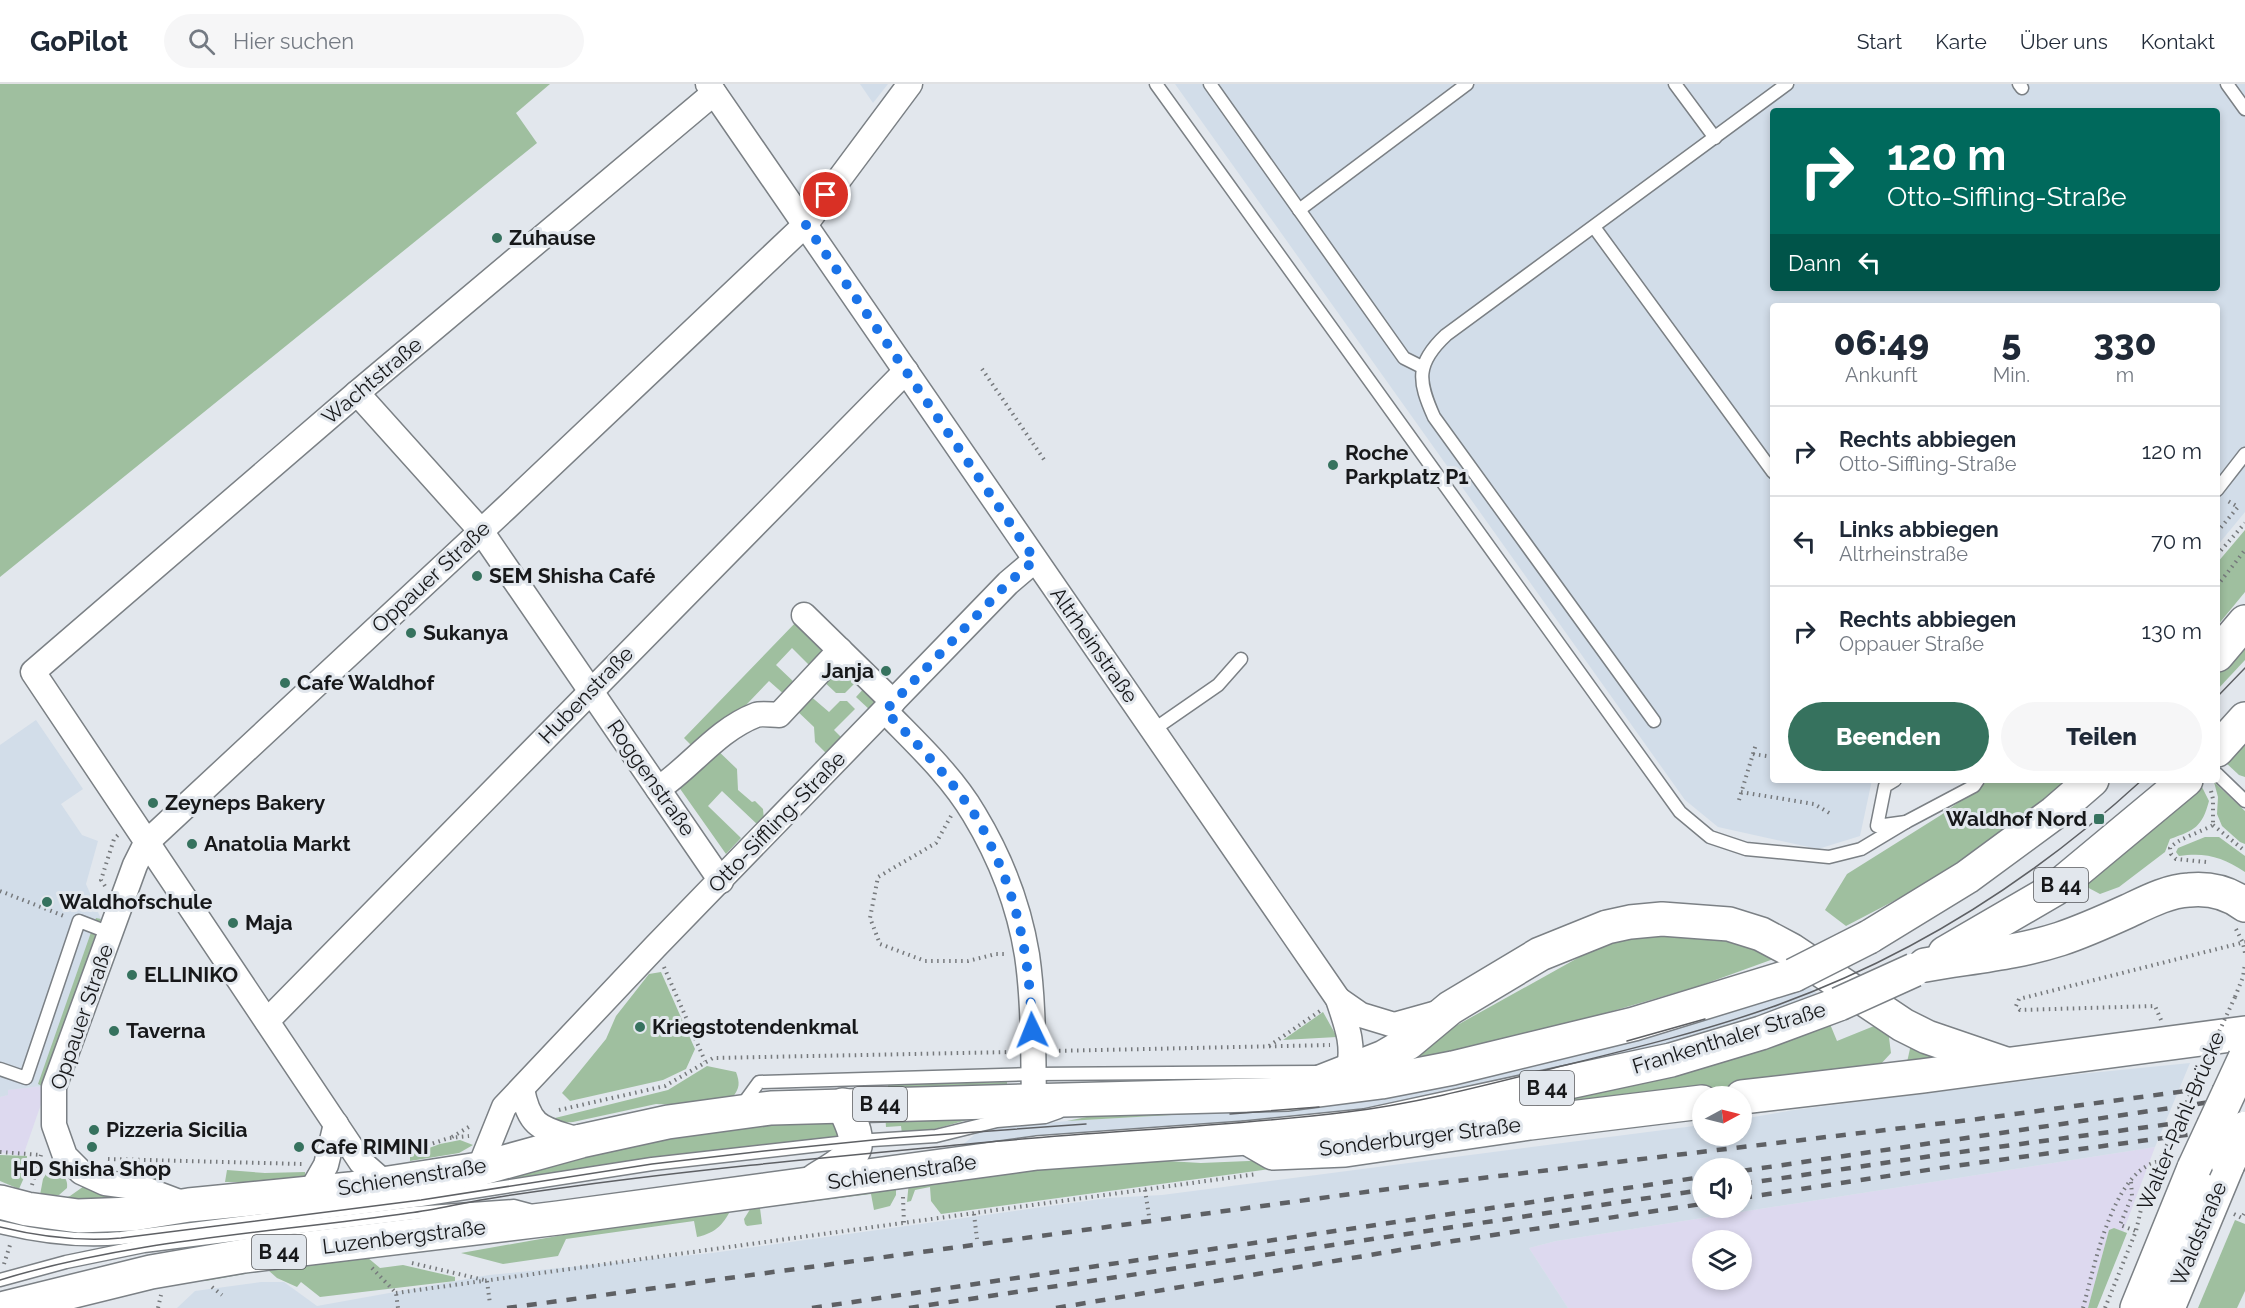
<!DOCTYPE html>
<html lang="de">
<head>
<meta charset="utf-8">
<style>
  body { margin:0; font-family:Raleway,sans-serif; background:#f6f6f7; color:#1f2937; height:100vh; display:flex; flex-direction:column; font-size:22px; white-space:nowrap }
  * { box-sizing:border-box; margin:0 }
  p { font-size:20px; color:#747a83 }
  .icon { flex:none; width:33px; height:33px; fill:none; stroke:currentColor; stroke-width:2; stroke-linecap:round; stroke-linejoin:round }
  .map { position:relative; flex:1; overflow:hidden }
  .side { position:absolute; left:1770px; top:219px; width:450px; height:480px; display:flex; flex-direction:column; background:#fff; border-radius:6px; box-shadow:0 3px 9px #0003 }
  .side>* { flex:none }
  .banner { position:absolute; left:1770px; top:24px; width:450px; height:183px; border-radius:6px; box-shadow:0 3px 9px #0003; background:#00695c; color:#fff; overflow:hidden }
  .needle { width:39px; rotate:83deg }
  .fabs { position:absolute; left:1692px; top:1002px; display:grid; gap:12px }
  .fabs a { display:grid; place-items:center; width:60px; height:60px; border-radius:50%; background:#fff; box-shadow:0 3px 9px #0003; font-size:30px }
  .pin { position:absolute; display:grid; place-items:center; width:51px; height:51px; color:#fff; margin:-26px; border:3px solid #fff; border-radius:50%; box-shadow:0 2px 6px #0007 }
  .me { position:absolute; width:66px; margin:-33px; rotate:358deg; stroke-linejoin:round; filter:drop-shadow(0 0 4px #0008) }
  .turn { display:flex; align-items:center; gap:21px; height:126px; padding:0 18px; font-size:27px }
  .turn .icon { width:78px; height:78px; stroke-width:2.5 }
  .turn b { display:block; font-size:42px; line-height:51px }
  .then { display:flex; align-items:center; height:57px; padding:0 18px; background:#0003; gap:12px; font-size:22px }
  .eta { display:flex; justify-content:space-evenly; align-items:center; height:102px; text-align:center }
  .eta b { font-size:36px; font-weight:800; line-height:42px }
  .action { display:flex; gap:12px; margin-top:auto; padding:12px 18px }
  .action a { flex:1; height:69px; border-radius:36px; background:#36725e; color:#fff; font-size:24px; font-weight:800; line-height:69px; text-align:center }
  .action a+a { background:#f6f6f7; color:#1f2937 }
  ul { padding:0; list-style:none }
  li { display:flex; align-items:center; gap:18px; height:90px; padding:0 18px; border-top:2px solid #e0e1e3 }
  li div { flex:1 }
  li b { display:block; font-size:22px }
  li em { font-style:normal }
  header { display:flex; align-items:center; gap:36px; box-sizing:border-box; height:84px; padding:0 30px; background:#fff; border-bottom:2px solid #e0e1e3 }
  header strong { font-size:28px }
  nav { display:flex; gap:33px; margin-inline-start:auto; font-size:21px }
  .search { width:420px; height:54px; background:#f6f6f7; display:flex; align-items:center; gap:15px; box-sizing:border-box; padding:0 21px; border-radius:33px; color:#747a83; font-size:22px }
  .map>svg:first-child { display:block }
  .commercial { fill:#ddd9ef; fill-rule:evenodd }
  .built { fill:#d2dde9; fill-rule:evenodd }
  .green { fill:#9fbf9f }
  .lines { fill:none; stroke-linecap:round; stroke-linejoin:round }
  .lane-casing { stroke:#7b8085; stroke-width:15 }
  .street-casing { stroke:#7b8085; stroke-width:27 }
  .secondary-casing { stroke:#7b8085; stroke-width:36 }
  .primary-casing { stroke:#7b8085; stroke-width:36 }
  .path { stroke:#76797c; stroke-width:4; stroke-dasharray:1.5 4.5; stroke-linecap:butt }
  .lane { stroke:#fff; stroke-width:12 }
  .street { stroke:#fff; stroke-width:24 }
  .secondary { stroke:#fff; stroke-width:33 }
  .primary { stroke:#fff; stroke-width:33 }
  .tram { stroke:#5e6064; stroke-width:1.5 }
  .rail { stroke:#5e6064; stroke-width:4.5; stroke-dasharray:10 10; stroke-linecap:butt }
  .secondary-bridge-casing { stroke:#7b8085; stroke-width:36; stroke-linecap:butt }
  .primary-bridge-casing { stroke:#7b8085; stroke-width:36; stroke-linecap:butt }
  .path-bridge { stroke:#76797c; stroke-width:4; stroke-dasharray:1.5 4.5; stroke-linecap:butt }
  .secondary-bridge { stroke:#fff; stroke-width:33 }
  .primary-bridge { stroke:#fff; stroke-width:33 }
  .route { stroke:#1a73e8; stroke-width:10; stroke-dasharray:0 18 }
  .poi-dot { fill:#36725e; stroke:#e2e7ed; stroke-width:2 }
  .labels { text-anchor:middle; stroke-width:6; stroke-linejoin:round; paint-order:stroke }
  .shield { fill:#e2e7ed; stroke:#545659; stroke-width:1.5 }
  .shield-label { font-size:20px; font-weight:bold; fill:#17181a }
  .poi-label { font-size:21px; font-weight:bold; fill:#17181a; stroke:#e2e7ed; text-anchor:start }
  .street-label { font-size:21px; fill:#17181a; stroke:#e2e7ed }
</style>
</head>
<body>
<header>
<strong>GoPilot</strong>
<div class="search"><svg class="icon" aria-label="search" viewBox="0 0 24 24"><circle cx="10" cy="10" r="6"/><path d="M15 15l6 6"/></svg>Hier suchen</div>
<nav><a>Start</a><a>Karte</a><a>Über uns</a><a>Kontakt</a></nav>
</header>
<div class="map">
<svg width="2245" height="1224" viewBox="0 0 2245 1224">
  <rect width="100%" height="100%" fill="#e2e7ed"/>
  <g class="commercial">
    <path d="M42 1002 47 1003 23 1072 0 1068V1013L7 1011V1006Z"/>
    <path d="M2155 1063 2123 1148 2114 1144 2109 1146 2088 1224H1568L1529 1164 1556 1157ZM1702 1156H1742V1196H1702Z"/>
  </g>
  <g class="built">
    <path d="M860 0H888L873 19Z"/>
    <path d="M1175 0H2245V428L2217 462V222H1773V696H1872L1860 752 1818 765 1718 743 1685 716ZM1773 27H2217V204H1773Z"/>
    <path d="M36 636 83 705 61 720 82 751 98 757 86 800 101 835 42 1002 8 1006V1011L0 1013V661Z"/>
    <path d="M1801 897 1823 914 1739 944 1401 1025 959 1064 980 1046 1067 1037 1224 1028Z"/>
    <path d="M2190 979 2155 1063 1556 1157 1529 1164 1568 1224H177L195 1207 261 1198H284L317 1222 489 1191 712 1169 1108 1114 1162 1111 1702 1041V1052H1742V1035L1794 1026 2080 990ZM1742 1084V1124H1702V1084Z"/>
  </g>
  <g class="green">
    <path d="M0 0H550L516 29 537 59 0 493Z"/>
    <path d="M2245 446V508L2217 542V479Z"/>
    <path d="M798 536 833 569 815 587 792 564 776 581 796 600 786 612 769 597 726 642 696 666 684 654Z"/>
    <path d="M2245 553V576L2217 606V586Z"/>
    <path d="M837 574 859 595 845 609H836L819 593Z"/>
    <path d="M866 602 877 612 878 622 872 628 856 613Z"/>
    <path d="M808 610 829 628 840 617H847L855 625 834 646 844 656 827 670 815 658 814 643 794 624Z"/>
    <path d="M2245 655V693L2239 691 2225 678Z"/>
    <path d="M713 662 737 685 738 706 752 718 755 717 763 725 764 736 759 742 722 707 708 722 741 754 726 770 676 699Z"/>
    <path d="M1989 696H2071L1959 783 1846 842 1825 826 1847 790 1941 731Z"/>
    <path d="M2214 698 2245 727V760L2240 758 2222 742 2217 730 2218 713Z"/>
    <path d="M2202 703 2209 717C2202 743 2195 746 2170 755L2165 768 2119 803 2100 810 2085 802Z"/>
    <path d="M2205 753H2219L2245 772V788C2223 773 2205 768 2179 772L2176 768 2178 764Z"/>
    <path d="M96 834 101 835 42 1002 38 1000Z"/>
    <path d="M1669 848 1756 860 1779 873 1699 902 1554 944 1382 983 1592 866 1633 853Z"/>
    <path d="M661 888 695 965 686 985 663 996 570 1017 562 1009 606 955 616 932 649 890Z"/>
    <path d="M1323 928 1337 953 1283 956Z"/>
    <path d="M1830 940 1837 957 1879 940 1888 946 1891 969 1879 982 1863 989 1411 1047Z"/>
    <path d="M1911 960 1946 976 1906 983Z"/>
    <path d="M707 982 736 988C740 999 740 1004 732 1014L683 1021 656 1020 573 1038 559 1039 551 1035 668 1006Z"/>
    <path d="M1007 998V1005L888 1008V1001Z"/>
    <path d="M1126 1025 1224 1028 1067 1037Z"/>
    <path d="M885 1029 974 1034 935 1045 902 1050 901 1042 886 1043Z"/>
    <path d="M833 1036 842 1053 574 1086 377 1118 735 1038Z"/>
    <path d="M460 1056 473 1061 459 1069 410 1077V1071L440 1060Z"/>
    <path d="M0 1071 27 1072 26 1089 19 1105 0 1097Z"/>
    <path d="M1116 1074 1201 1079 1298 1075 1299 1081 941 1130 931 1117 930 1103 915 1106 911 1117 907 1118 909 1097Z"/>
    <path d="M133 1080H152L161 1096 131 1095Z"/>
    <path d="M51 1082C59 1088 69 1093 67 1104L59 1111H40L43 1095Z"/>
    <path d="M227 1086 265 1089 305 1088 306 1098H225Z"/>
    <path d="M896 1099V1111L890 1122 874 1126 871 1110 760 1124 762 1140 747 1142 745 1140 744 1135 754 1119Z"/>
    <path d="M87 1100 115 1110 118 1120 57 1117 70 1112Z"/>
    <path d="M733 1122C724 1139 717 1149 697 1153L694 1137 566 1155 558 1172 503 1180 461 1169 563 1151 576 1142Z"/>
    <path d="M2235 1136 2245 1140V1207L2237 1224H2198Z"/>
    <path d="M2114 1144 2127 1149 2097 1224H2088L2109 1146Z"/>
    <path d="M361 1168 380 1184 403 1181 455 1193V1197L320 1213 301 1198 297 1203 277 1194 268 1186 205 1197 207 1187Z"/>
  </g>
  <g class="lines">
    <g class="lane-casing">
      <g id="lane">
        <path d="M1156 0 1680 728 1710 753 1746 765 1829 773 1861 765 1906 738"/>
        <path d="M1210 0 1404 274 1422 283"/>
        <path d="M1675 0 1715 54"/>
        <path d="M2019 0 2022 4"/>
        <path d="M2227 0 2245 25"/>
        <path d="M1299 126 1467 0"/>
        <path d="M1594 143 1773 388"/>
        <path d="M2217 406 2245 370"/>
        <path d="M1654 637 1434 333C1418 297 1415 280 1446 251L1787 0"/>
        <path d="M1153 646 1218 601 1241 575"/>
        <path d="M2217 690 2245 717"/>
        <path d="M1895 696 1885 702 1877 742 1906 738 1974 702 1978 696"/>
        <path d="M0 985 26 994 79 837 110 849"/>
        <path d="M740 1024 759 998 1034 990 1321 988"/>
        <path d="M0 1143C41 1153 79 1158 121 1154L421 1116 652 1080 856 1057 936 1052 997 1037 1045 1033 1059 1028"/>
        <path d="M0 1196 66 1178 144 1162 414 1129 514 1122 529 1126"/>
      </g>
    </g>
    <g class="street-casing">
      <g id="street">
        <path d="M708 0 1338 915C1347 943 1354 958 1349 987"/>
        <path d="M357 309 481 447 721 797"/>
        <path d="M804 531 893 618"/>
        <path d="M885 627C916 659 951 691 974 730 1000 773 1019 822 1027 871 1034 919 1033 968 1034 1017"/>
        <path d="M658 705C692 682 717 646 756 631 762 629 772 631 779 631L840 566"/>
        <path d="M1338 915 1361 931 1394 941 1437 929"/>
        <path d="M267 937 906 287"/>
        <path d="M522 1005C530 1047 544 1044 581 1057"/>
        <path d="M479 1085 504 1023 655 863 1008 499 1035 476"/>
        <path d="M386 1100 361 1078 33 588 357 309 714 9"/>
        <path d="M310 1109 326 1081 336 1040"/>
        <path d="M187 1121 142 1104 105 1099 81 1088 65 1072 54 1041V1003L135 781 146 759 506 424 805 141 910 0"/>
      </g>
    </g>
    <g class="secondary-casing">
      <g id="secondary">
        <path d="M1315 1000 1384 973 1408 959 1450 924 1540 870 1607 843 1630 838 1662 835 1729 840 1761 850 1791 866 1903 941 1927 953 2006 980"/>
        <path d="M1742 1013 1922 992 2245 949"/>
        <path d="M1247 1054 1273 1069 1345 1066 1530 1039 1702 1018"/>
        <path d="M2137 1224 2194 1084"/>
        <path d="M2168 1224 2228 1080"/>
      </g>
    </g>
    <g class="primary-casing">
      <g id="primary">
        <path d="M2217 571 2245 538"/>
        <path d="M2217 666 2245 635"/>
        <path d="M1869 853 1967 793 2054 729 2092 696"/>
        <path d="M1945 869 2055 805 2186 696"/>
        <path d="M1925 881C1970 873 2017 869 2060 855 2084 847 2106 837 2128 827 2147 818 2168 807 2189 806 2209 804 2229 809 2245 821"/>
        <path d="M816 1096C856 1071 867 1068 843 1021"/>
        <path d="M0 1118 27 1125 78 1132 133 1130 189 1121 350 1105 479 1085 581 1057 668 1038 771 1024 1288 1010 1381 998 1453 984 1634 940 1794 891"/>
        <path d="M5 1224 151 1188 244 1172 558 1134 1037 1069 1247 1054 1365 1042 1671 976 1761 949 1839 920"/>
      </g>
    </g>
    <g class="path">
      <path d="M982 285 1045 377"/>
      <path d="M2217 448 2238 423 2228 417"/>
      <path d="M2217 471 2245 439"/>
      <path d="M2217 502 2245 466"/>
      <path d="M1753 670 1773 673"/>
      <path d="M2211 707 2213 715V741"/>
      <path d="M1741 708 1814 720 1831 730"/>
      <path d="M1739 716 1756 660"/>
      <path d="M951 732 936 759 878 793 870 834 880 860 925 877H968L996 870H1007"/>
      <path d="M2213 741 2245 767"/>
      <path d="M2206 778 2176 775 2171 770 2170 764C2177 755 2201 748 2213 741"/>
      <path d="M105 802 101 796 114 755 118 751"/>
      <path d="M0 807 64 832"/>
      <path d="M2236 845 2243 859 2245 869"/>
      <path d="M664 883 705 977"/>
      <path d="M2235 913 2243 893 2245 880"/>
      <path d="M2161 936 2155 922 2020 926 2016 922 2019 915 2245 858"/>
      <path d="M1269 962 1320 927"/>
      <path d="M1053 967 1330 961"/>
      <path d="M559 1026 665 1002 713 974 1012 968"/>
      <path d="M452 1053 472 1041"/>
      <path d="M410 1067 449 1054 469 1052"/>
      <path d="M0 1068 41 1071"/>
      <path d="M108 1075 302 1080"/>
      <path d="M2131 1098 2132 1112 2120 1141 2136 1147"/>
      <path d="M32 1101 41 1071"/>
      <path d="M1145 1106 1149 1132"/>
      <path d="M903 1113 904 1140"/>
      <path d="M974 1130 977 1155"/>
      <path d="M2234 1130 2242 1134 2245 1128"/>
      <path d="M412 1179 484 1196"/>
      <path d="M4 1180 10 1161"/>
      <path d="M372 1184 396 1209 398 1224"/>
      <path d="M487 1197 490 1220"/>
      <path d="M212 1203 222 1211"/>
      <path d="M396 1209 1257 1090"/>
      <path d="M158 1224 161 1211"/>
      <path d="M2083 1224C2094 1185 2111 1091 2156 1078 2160 1077 2165 1077 2170 1077"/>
      <path d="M2105 1224 2136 1147 2142 1121 2154 1089"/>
    </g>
    <use href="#lane" class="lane"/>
    <use href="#street" class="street"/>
    <use href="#secondary" class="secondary"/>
    <use href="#primary" class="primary"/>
    <g class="tram">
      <path d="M2217 613 2245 584"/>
      <path d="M1627 957 1705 935"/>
      <path d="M1230 1030 1319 1023"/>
      <path d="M0 1143C41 1153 79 1158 121 1154L421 1116 652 1080 764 1067 893 1054 1086 1040"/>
      <path d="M0 1196C133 1155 272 1149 409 1129 435 1126 461 1119 487 1115 516 1110 546 1106 576 1102 709 1084 843 1072 978 1059 1100 1047 1224 1043 1347 1028 1421 1019 1494 999 1566 981 1635 964 1704 947 1772 923 1910 874 2034 795 2142 696"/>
    </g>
    <g class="rail">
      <path d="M1742 1087 2245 1013"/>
      <path d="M1742 1100 1938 1071 2245 1030"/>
      <path d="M1742 1114 1954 1082 2245 1043"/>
      <path d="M507 1224 1373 1107 1978 1035 2245 999"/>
      <path d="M812 1224 1702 1093"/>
      <path d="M909 1224 1702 1106"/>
      <path d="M1056 1224 1453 1157 1702 1120"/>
    </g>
    <g class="secondary-bridge-casing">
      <g id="secondary-bridge">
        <path d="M2228 1080 2245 1044"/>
        <path d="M2194 1084 2245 974"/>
      </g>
    </g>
    <g class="primary-bridge-casing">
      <g id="primary-bridge">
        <path d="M1794 891 1869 853"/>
        <path d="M1839 920 1914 886"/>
      </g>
    </g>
    <path class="path-bridge" d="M2154 1089 2235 913"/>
    <use href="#secondary-bridge" class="secondary-bridge"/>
    <use href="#primary-bridge" class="primary-bridge"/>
  </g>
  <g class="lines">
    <path class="route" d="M826 111 806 141 1035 476 1008 499 885 627C916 659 947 690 972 727 980 738 986 751 992 764 1020 822 1030 881 1032 946"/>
  </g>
  <g class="poi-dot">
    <circle cx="497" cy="154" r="6"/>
    <circle cx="1333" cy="381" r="6"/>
    <circle cx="477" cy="492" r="6"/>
    <circle cx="411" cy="549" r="6"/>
    <circle cx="886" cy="587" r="6"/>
    <circle cx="285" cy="599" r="6"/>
    <circle cx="153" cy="719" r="6"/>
    <rect x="2093" y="729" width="12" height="12" rx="3"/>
    <circle cx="192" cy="760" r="6"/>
    <circle cx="47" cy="818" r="6"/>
    <circle cx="233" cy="839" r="6"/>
    <circle cx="132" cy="891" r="6"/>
    <circle cx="640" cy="943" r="6"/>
    <circle cx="114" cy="947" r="6"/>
    <circle cx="94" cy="1046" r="6"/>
    <circle cx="92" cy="1063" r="6"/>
    <circle cx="299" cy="1063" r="6"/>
  </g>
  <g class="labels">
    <g class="shield">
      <rect x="2034" y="784" width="54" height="34" rx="4.5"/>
      <rect x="1520" y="987" width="54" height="34" rx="4.5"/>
      <rect x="853" y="1003" width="54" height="34" rx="4.5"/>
      <rect x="252" y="1151" width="54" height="34" rx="4.5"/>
    </g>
    <g class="shield-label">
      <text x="2061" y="808">B 44</text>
      <text x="1547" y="1011">B 44</text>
      <text x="880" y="1027">B 44</text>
      <text x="279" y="1175">B 44</text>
    </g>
    <g class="poi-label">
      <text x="509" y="161">Zuhause</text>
      <text x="1345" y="376">Roche<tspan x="1345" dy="24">Parkplatz P1</tspan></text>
      <text x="489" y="499">SEM Shisha Café</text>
      <text x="423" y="556">Sukanya</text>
      <text x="874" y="594" text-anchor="end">Janja</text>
      <text x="297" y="606">Cafe Waldhof</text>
      <text x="165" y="726">Zeyneps Bakery</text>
      <text x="2087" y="742" text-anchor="end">Waldhof Nord</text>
      <text x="204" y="767">Anatolia Markt</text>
      <text x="59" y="825">Waldhofschule</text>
      <text x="245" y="846">Maja</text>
      <text x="144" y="898">ELLINIKO</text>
      <text x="652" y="950">Kriegstotendenkmal</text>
      <text x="126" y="954">Taverna</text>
      <text x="106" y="1053">Pizzeria Sicilia</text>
      <text x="311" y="1070">Cafe RIMINI</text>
      <text x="92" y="1092" text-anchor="middle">HD Shisha Shop</text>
    </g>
    <g class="street-label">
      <text transform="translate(372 297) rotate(-40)" y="7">Wachtstraße</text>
      <text transform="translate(431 493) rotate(-43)" y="7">Oppauer Straße</text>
      <text transform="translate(1094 561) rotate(55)" y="7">Altrheinstraße</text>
      <text transform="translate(586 611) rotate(-46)" y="7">Hubenstraße</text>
      <text transform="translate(651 694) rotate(55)" y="7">Roggenstraße</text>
      <text transform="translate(777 738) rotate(-46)" y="7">Otto-Siffling-Straße</text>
      <text transform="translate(82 933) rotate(-71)" y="7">Oppauer Straße</text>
      <text transform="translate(1729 954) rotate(-17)" y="7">Frankenthaler Straße</text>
      <text transform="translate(2181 1037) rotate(-67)" y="7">Walter-Pahl-Brücke</text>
      <text transform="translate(1420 1053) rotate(-7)" y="7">Sonderburger Straße</text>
      <text transform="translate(902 1088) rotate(-8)" y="7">Schienenstraße</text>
      <text transform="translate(412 1093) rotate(-9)" y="7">Schienenstraße</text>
      <text transform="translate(2199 1150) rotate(-67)" y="7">Waldstraße</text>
      <text transform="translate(404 1153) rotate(-7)" y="7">Luzenbergstraße</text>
    </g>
  </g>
</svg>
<div class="fabs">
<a><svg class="needle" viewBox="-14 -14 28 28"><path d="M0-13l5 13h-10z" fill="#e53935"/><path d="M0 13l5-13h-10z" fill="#747a83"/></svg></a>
<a><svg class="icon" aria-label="sound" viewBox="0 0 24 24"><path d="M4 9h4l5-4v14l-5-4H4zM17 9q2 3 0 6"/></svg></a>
<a><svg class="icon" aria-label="layers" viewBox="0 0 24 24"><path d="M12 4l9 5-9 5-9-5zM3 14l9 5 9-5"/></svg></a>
</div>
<div class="pin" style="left:826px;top:111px;background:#d93025"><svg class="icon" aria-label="arrive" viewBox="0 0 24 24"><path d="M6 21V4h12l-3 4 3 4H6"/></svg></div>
<svg class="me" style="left:1032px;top:946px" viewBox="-20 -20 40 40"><path d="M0-17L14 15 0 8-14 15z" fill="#1a73e8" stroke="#fff" stroke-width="4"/></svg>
<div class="banner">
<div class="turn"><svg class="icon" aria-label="right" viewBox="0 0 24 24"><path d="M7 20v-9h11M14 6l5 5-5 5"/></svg><div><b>120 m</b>Otto-Siffling-Straße</div></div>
<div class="then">Dann<svg class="icon" aria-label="left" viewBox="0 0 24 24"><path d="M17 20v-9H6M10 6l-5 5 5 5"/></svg></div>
</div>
<section class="side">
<div class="eta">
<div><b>06:49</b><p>Ankunft</p></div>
<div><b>5</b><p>Min.</p></div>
<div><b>330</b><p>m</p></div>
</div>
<ul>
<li><svg class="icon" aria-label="right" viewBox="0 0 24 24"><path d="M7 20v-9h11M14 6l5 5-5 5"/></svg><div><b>Rechts abbiegen</b><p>Otto-Siffling-Straße</p></div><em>120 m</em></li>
<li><svg class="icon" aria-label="left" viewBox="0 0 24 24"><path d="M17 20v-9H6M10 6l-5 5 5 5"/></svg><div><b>Links abbiegen</b><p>Altrheinstraße</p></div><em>70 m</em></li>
<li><svg class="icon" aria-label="right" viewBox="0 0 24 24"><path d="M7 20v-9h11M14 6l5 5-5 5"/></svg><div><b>Rechts abbiegen</b><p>Oppauer Straße</p></div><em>130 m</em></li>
</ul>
<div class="action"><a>Beenden</a><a>Teilen</a></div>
</section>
</div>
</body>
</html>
